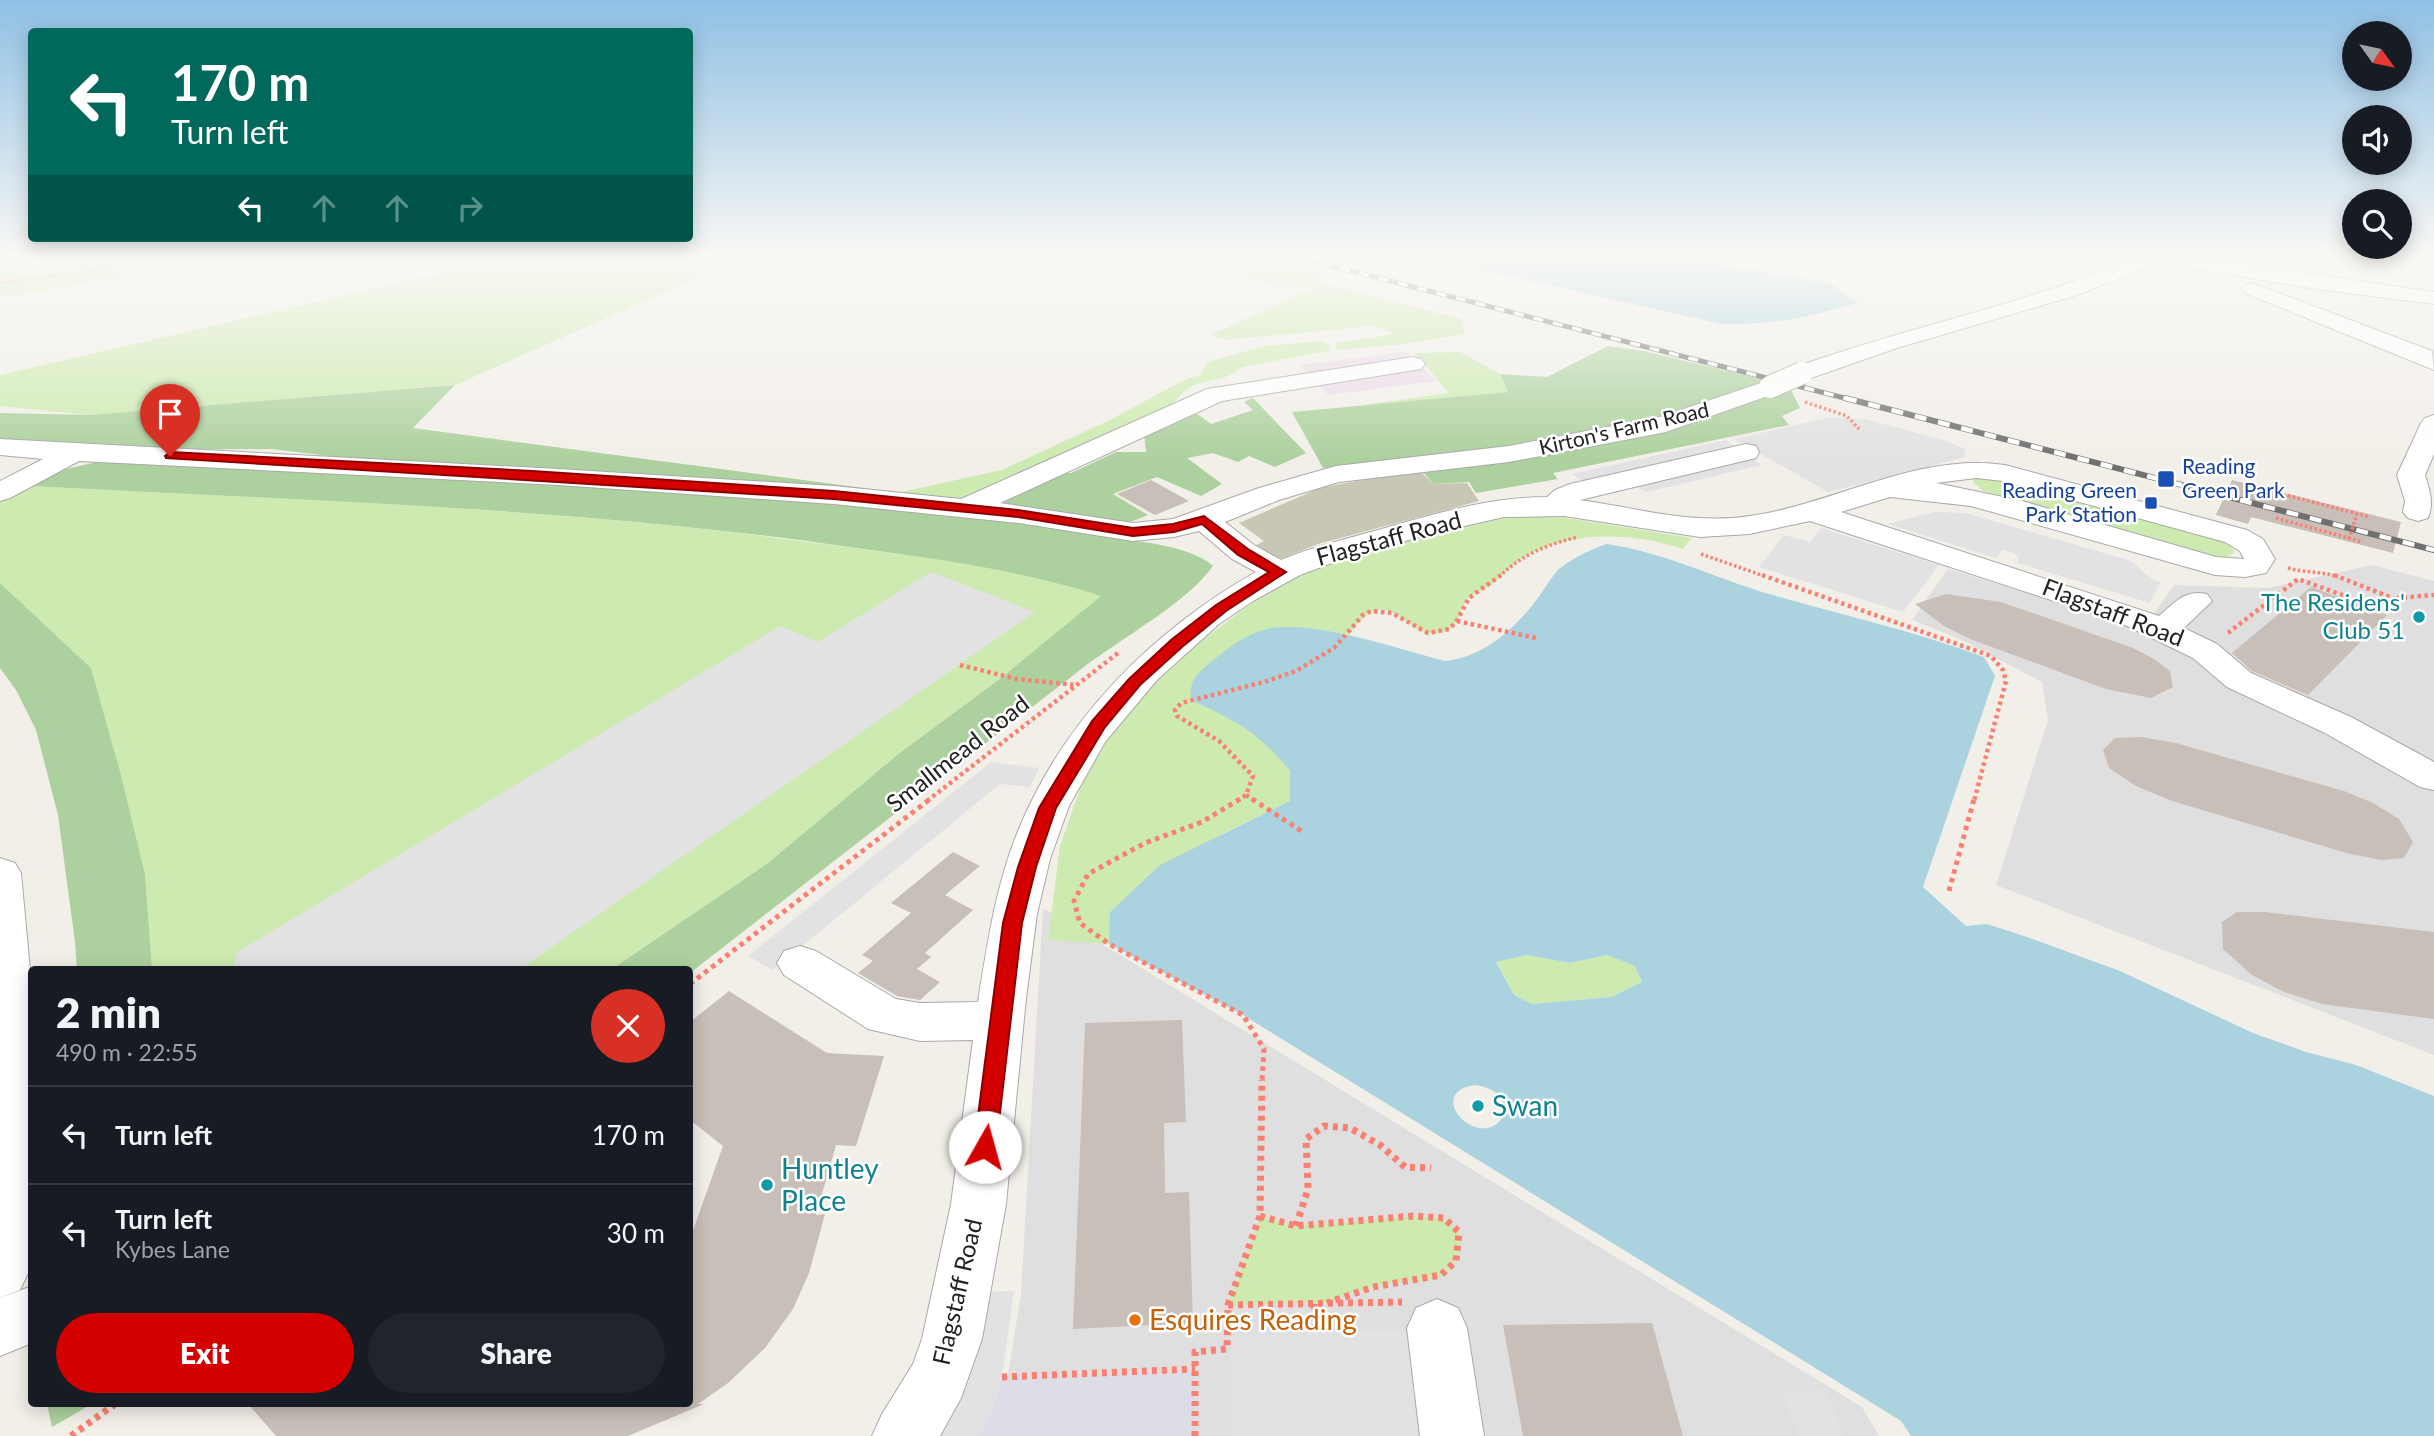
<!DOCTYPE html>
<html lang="en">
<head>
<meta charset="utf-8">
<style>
  body { margin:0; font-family:Lato,sans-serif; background:#20242c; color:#f1f3f6; height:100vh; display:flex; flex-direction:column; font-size:26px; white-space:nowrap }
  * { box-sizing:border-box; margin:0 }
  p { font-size:23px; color:#9ea1a6 }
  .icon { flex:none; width:38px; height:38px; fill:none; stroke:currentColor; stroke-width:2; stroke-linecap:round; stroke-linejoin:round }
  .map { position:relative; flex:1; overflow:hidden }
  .panel { position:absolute; left:28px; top:966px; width:665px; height:441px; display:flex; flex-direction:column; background:#171b24; border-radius:7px; box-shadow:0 4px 18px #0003 }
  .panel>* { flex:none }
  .guide { position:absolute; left:28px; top:28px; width:665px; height:214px; border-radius:7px; box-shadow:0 4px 18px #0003; background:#00695c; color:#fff; overflow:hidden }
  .needle { width:46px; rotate:123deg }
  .controls { position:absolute; left:2342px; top:21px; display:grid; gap:14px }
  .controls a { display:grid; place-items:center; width:70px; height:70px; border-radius:50%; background:#171b24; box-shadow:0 4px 18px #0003; font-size:35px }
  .pin { position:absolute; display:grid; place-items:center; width:60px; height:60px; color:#fff; margin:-72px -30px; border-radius:50% 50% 50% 0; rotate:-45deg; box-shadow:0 0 7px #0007 }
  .pin .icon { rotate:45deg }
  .me { position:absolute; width:77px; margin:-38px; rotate:7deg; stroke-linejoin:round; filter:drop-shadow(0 0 5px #0008) }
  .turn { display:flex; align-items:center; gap:24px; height:147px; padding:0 28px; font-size:32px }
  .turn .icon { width:91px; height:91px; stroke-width:2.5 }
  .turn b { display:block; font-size:49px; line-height:60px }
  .lanes { display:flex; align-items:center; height:66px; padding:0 28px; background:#0003; justify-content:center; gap:35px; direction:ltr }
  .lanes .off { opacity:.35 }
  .round { display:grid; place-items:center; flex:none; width:74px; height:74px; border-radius:37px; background:#20242c }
  .summary { display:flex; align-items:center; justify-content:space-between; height:119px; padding:0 28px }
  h1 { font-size:42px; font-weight:800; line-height:52px }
  .action { display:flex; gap:14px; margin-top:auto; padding:14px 28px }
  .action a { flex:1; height:80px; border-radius:42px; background:#d40000; color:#fff; font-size:28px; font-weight:800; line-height:80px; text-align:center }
  .action a+a { background:#20242c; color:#f1f3f6 }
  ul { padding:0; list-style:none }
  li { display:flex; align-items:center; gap:21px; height:98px; padding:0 28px; border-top:2px solid #363941 }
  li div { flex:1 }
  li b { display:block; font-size:26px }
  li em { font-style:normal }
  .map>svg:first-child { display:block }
  .residential { fill:#e0dfdf }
  .industrial { fill:#ebdbe8 }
  .construction { fill:#c7c7b4 }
  .grass { fill:#cdebb0 }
  .forest { fill:#add19e }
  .parking { fill:#e2e2e2 }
  .plaza { fill:#dddde8 }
  .water { fill:#aad3df; fill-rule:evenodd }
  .building { fill:#c7bfb8 }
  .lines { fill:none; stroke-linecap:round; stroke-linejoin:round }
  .minor-casing { stroke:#a9a9a9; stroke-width:2 }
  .path-far4 { stroke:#fa8072; stroke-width:2.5; stroke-dasharray:2 2; stroke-linecap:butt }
  .path-far3 { stroke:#fa8072; stroke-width:3.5; stroke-dasharray:2.5 2.5; stroke-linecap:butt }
  .path-far2 { stroke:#fa8072; stroke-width:4.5; stroke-dasharray:3.5 3.5; stroke-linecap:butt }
  .path-far1 { stroke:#fa8072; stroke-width:5; stroke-dasharray:4.5 4.5; stroke-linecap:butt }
  .path { stroke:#fa8072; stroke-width:7; stroke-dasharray:5 5; stroke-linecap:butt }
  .minor { fill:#fff; fill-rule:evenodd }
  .rail-far1-casing { stroke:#707070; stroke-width:5 }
  .rail-casing { stroke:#707070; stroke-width:6 }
  .rail-far1 { stroke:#fff; stroke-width:3.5; stroke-dasharray:10; stroke-linecap:butt }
  .rail { stroke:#fff; stroke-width:4.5; stroke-dasharray:12; stroke-linecap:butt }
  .minor-bridge-casing { stroke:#a9a9a9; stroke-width:24; stroke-linecap:butt }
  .path-bridge { stroke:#fa8072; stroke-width:3.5; stroke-dasharray:2.5 2.5; stroke-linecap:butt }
  .minor-bridge { stroke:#fff; stroke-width:22 }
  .route { fill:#d40000; stroke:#8a0000; stroke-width:2 }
  .transit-dot { fill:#1a4fb4; stroke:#fff; stroke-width:2.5 }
  .culture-dot { fill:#0f9aa8; stroke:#fff; stroke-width:2.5 }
  .food-dot { fill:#e8710a; stroke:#fff; stroke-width:2.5 }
  .labels { text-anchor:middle; stroke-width:5; stroke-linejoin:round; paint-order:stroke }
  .far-street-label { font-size:21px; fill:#222; stroke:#fff }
  .far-transit-label { font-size:21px; fill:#164399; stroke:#fff; text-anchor:start }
  .street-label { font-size:24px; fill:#222; stroke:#fff }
  .culture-label { font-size:24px; fill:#0d838f; stroke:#fff; text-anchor:end }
  .near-culture-label { font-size:28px; fill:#0d838f; stroke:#fff; text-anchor:start }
  .near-food-label { font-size:28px; fill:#c56008; stroke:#fff; text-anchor:start }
</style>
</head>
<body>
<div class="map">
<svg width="2434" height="1436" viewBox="0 0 2434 1436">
  <rect width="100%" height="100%" fill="#f2efe9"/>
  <g class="residential">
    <path d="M2372 565 2434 581V1055L1996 885 2048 720 2042 682 1960 639 1912 620 1948 569 2143 629 2174 585 2268 588Z"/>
    <path d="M1043 908 1862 1407 1879 1436H989L1002 1412 1021 1294Z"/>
  </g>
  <path class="industrial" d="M1405 352 1437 381 1328 395 1300 365Z"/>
  <path class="construction" d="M1421 472 1433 484 1467 483 1479 501 1318 544 1265 565 1243 552 1264 541 1239 523 1320 488 1388 475Z"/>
  <g class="grass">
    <path d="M0 258H198L157 270 16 296H0Z"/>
    <path d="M505 258H742L455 385 90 415 0 406V375Z"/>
    <path d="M1173 258H1273L1316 269 1324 284 1462 319 1465 334 1405 344 1336 350 1337 342 1374 338 1393 333 1372 326 1226 340 1210 335 1320 285 1289 289Z"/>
    <path d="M1320 341 1330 345 1329 351 1241 367C1217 390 1198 370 1173 404L959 501 897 493 1002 470 1110 420 1182 381 1200 375 1208 362 1265 346Z"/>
    <path d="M1460 352 1500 374 1508 392 1349 407 1449 393 1415 353Z"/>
    <path d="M1979 476H1987L2217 538 2232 546 2234 553 2226 557 2208 556 1992 494 1983 491 1973 482 1974 478Z"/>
    <path d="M30 486C292 500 555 507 815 543 911 556 1009 566 1102 596L1004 675 897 755 768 863 612 969H152L145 874 120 771 91 668 0 583V501Z"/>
    <path d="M1526 516 1566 518 1692 538 1683 549C1633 533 1576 530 1527 555 1513 562 1504 576 1491 585 1484 590 1474 592 1468 599 1460 608 1460 624 1448 630 1406 651 1392 571 1349 635L1322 630 1233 720 1266 742 1290 771V801L1222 834 1111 912 1109 944 1048 940 1060 846 1083 780 1116 726 1150 687 1189 650 1272 588 1299 575 1343 558 1471 522Z"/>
    <path d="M1527 955 1570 963 1607 955 1635 966 1642 982 1611 997 1532 1004 1514 995 1496 961Z"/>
    <path d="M1260 1216 1296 1226 1413 1216 1444 1218 1459 1232 1461 1250 1447 1274 1426 1281 1392 1283 1361 1290 1327 1303 1228 1305Z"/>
  </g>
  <g class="forest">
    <path d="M1608 346 1644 351 1789 386 1800 408 1782 416 1789 425 1553 473 1558 479 1476 493 1469 482 1433 484 1414 461 1323 468 1292 412 1508 392 1500 374 1547 377Z"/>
    <path d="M455 385 413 428 990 505 1049 472 1071 473 1116 452H1146L1144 433 1193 411 1211 424 1253 410 1244 402 1253 398 1306 453 1275 467 1249 456 1238 462 1213 453 1187 458 1222 484 1201 496 1157 477 1113 494 1148 515 1098 535C1130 541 1189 544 1213 566 1186 604 1118 640 1080 670 950 771 820 872 690 973V970L612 969 768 863 897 755 1002 677 1101 596C1008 566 911 556 814 542 554 507 292 500 30 486L62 470 97 462 354 459 272 449 131 450 0 441V413L90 415Z"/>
    <path d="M0 583 91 668 120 771 145 874 152 969H77L75 942 58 815 36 730 16 690 0 668Z"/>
    <path d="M47 1404H92L52 1427Z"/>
  </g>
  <g class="parking">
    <path d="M1831 417 1865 419 1944 440 1965 449V457L1828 492 1734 439Z"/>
    <path d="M1726 440 1762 465 1646 492 1626 479 1592 487 1572 474Z"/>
    <path d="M1935 512 1965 513 2131 561 2153 580 2161 582 2150 603 2018 563 2019 557 2012 552 2003 550 1996 558 1888 524Z"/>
    <path d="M1821 528 1939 565 1903 612 1759 567 1784 535 1810 542Z"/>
    <path d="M931 572 1035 612 520 969H234L236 953 780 626 818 642Z"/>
    <path d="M991 762 1039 768 1030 787 1000 784 773 970 748 956Z"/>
    <path d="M1014 1291 1002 1377 993 1409 979 1436H937L977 1292Z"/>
    <path d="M1437 1328 1452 1436H1233L1230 1337Z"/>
    <path d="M1826 1390 1844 1436H1799L1783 1392Z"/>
  </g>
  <path class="plaza" d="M1195 1369V1436H979L993 1409 1002 1377Z"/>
  <g class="water">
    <path d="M1428 258H1682L1829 283 1858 303C1807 317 1775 325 1721 324Z"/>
    <path d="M1885 258H2010L1990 266Z"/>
    <path d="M1607 544C1663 552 1715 578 1769 594 1841 615 1914 631 1984 657L1995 676 1923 887 1966 926 1987 924 2027 937 2120 971 2253 1033 2306 1052 2356 1065 2434 1096V1436H1911L1901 1421 1243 1015 1109 944 1110 912 1160 865 1290 801V771C1258 732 1236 721 1191 700 1188 681 1199 672 1212 661 1230 647 1249 631 1273 628 1318 621 1399 649 1445 661 1485 657 1517 627 1540 595 1546 587 1552 576 1559 569 1573 558 1591 549 1607 544ZM1527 955 1570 963 1607 955 1635 966 1642 982 1611 997 1532 1004 1514 995 1496 962ZM1475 1085C1492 1087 1507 1096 1504 1115 1482 1155 1421 1093 1475 1085Z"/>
  </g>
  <g class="building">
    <path d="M1151 480 1189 501 1155 515 1117 494Z"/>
    <path d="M2232 480 2401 522 2393 553 2251 517 2248 524 2216 515Z"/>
    <path d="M2311 587 2387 615 2308 695 2252 671 2232 653Z"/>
    <path d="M1946 594 2001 602 2133 648 2154 659 2170 671 2173 687 2151 698 2106 689 1970 639 1944 626 1915 604Z"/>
    <path d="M2141 737 2176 743 2344 791 2373 803 2399 819 2413 842 2404 858 2382 860 2350 854 2172 801 2136 786 2109 768 2103 750 2115 738Z"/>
    <path d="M953 852 980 866 945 895 973 910 925 953 931 957 917 969 940 982 920 1000 897 996 858 973 873 961 862 955 911 913 891 903Z"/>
    <path d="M2237 912H2265L2434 932V1019L2322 1004 2284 992 2252 975 2223 949 2222 922Z"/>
    <path d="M729 991 827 1053 884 1056 856 1146 836 1145 816 1215 825 1214 809 1273 793 1309 765 1348 728 1383 698 1404H704L628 1436H276L248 1404H690V1239L723 1146 690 1120V1022Z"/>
    <path d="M1182 1020 1186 1122 1164 1123 1165 1193 1189 1192 1193 1323 1073 1329 1085 1023Z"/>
    <path d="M1652 1323 1683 1436H1523L1503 1325Z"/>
  </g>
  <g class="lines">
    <g class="minor-casing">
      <g id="minor">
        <path d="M2135 258H2203L2434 292V304L2317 289 2159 263 2074 296 1897 348 1811 378 1802 380 1793 378 1790 373 1793 368C1906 327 2025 305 2135 258Z"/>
        <path d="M2252 283 2432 351 2434 370 2245 293 2242 289 2245 285Z"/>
        <path d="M1413 357 1421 359 1425 364 1421 369 1222 401 1000 503 1133 523 1173 519 1259 488 1336 466 1509 446 1660 417 1770 380 1779 382 1782 387 1779 392 1666 432 1509 462 1339 482 1279 500 1225 522 1254 545 1281 560C1312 547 1346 539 1378 530 1434 514 1489 497 1547 497L1555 490 1570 484 1746 444 1756 446 1759 452 1756 458 1580 500C1638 508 1691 525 1750 516 1835 504 1917 452 2005 465L2247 530 2263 539 2275 559 2266 573 2245 577 2215 575 1971 506 1890 497 1841 512 2159 616C2175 602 2186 589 2207 594L2212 601 2184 628 2217 644 2251 673 2351 717 2434 762V790L2420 787 2325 733 2227 687 2193 658 2121 623 1810 521 1749 534 1700 537 1564 516 1504 517 1433 533 1340 560 1300 575 1253 601 1219 624 1157 680 1105 742 1069 806 1050 859 1037 914 1026 998 1006 1204 982 1339 961 1398 940 1436H872L882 1414 913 1364 922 1339 951 1204 973 1040 920 1041 868 1029 784 975 777 963 784 951 800 946 816 951 896 999 920 1003 978 1002C987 945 996 885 1018 831 1063 720 1153 630 1256 572L1232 559 1199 531 1174 537 1133 541 1019 523 834 504 558 485 79 461 10 498 0 501V481L43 459 0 455V439L558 469 834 486 961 499 1207 389ZM1976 478 2003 481 2225 542 2240 551 2244 559 2216 557 2022 501 1936 483Z"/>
        <path d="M2434 415V454L2425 475C2430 490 2434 504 2428 518L2418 521 2408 518 2403 512 2405 501 2397 475 2421 423 2425 418Z"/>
        <path d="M0 858 15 863 21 873 32 992V1204L29 1271 20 1290 0 1298Z"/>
        <path d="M32 1286V1343L0 1356V1298Z"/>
        <path d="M1437 1299 1458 1308 1467 1328 1484 1436H1420L1407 1328 1416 1308Z"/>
      </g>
    </g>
    <g class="path-far4">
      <path d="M2414 258 2434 264"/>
      <path d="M0 283 183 258"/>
    </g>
    <g class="path-far3">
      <path d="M1805 402 1847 416 1859 429"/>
      <path d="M2285 498 2286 495 2370 517"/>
      <path d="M2276 518 2363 542"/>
      <path d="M1701 554 1767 577"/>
      <path d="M2288 568C2305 573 2322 571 2338 577"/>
      <path d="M1499 577C1521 555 1548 544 1578 537"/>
    </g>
    <g class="path-far2">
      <path d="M1762 575 1991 656 2003 670 2006 681 1974 801"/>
      <path d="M2334 575 2395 599"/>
      <path d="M2378 608 2397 598 2434 595"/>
      <path d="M1457 621 1536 638"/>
      <path d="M2228 633 2298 579 2378 608 2374 610"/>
      <path d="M960 665 1017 679 1075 685"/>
      <path d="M1246 795 1255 801"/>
      <path d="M927 801 1118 653"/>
      <path d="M1237 801 1246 795 1253 776 1219 741 1177 716 1175 710 1181 703 1264 682 1296 671 1334 648 1363 615 1371 611 1392 613 1428 633 1449 629 1456 622 1469 598 1501 575"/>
    </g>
    <g class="path-far1">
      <path d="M1240 799 1202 822 1145 843 1088 874 1074 901 1080 923 1109 944 1243 1015 1264 1049 1262 1082"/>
      <path d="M1252 799 1303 832"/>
      <path d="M1949 891 1974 799"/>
      <path d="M690 984 930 799"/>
    </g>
    <g class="path">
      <path d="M1260 1216 1296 1226 1413 1216 1444 1218 1459 1232 1456 1261 1441 1275 1373 1287 1327 1303"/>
      <path d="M1296 1226 1308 1189 1306 1139 1324 1126 1350 1128 1380 1145 1405 1167 1431 1168"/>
      <path d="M1314 1304 1316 1334"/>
      <path d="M1228 1305 1402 1302"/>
      <path d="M1002 1377 1195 1369"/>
      <path d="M71 1436 115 1404"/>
      <path d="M1195 1436V1352L1227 1349 1228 1305 1260 1216 1262 1080"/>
    </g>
    <use href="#minor" class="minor"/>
    <g class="rail-far1-casing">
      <path id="rail-far1" d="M1301 258 1852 400"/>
    </g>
    <g class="rail-casing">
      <path id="rail" d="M1845 398 2434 550"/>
    </g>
    <use href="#rail-far1" class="rail-far1"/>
    <use href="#rail" class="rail"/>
    <g class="minor-bridge-casing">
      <path id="minor-bridge" d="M1770 387 1802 373"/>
    </g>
    <path class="path-bridge" d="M2349 539 2357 513"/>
    <use href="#minor-bridge" class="minor-bridge"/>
  </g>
  <linearGradient id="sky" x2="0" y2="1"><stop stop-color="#8fc0e4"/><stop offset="0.56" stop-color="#f9f8f5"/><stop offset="1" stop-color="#f9f8f5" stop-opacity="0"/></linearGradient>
  <rect width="2434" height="460" fill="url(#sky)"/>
  <path class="route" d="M170 452 532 471 834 491 1018 510 1133 528 1173 524 1204 516 1248 549 1286 572 1226 611 1182 647 1140 685 1105 727 1056 808 1036 867 1022 923 996 1147 993 1154 985 1157 977 1154 974 1147 1003 923 1018 867 1039 808 1092 721 1129 679 1171 640 1216 605 1269 572 1238 555 1202 524 1174 532 1133 536 1018 517 834 499 166 458 165 456Z"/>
  <g class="transit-dot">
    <rect x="2157" y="470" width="18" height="18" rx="3.5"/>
    <rect x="2144" y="496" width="14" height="14" rx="3.5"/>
  </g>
  <g class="culture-dot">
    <circle cx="2419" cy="617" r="7"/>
    <circle cx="1478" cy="1106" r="7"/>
    <circle cx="767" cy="1185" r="7"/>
  </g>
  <circle class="food-dot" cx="1135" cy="1320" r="7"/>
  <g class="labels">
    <g class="far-street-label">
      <text transform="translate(1624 429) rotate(-13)" y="7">Kirton's Farm Road</text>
    </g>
    <g class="far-transit-label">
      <text x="2182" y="474">Reading<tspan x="2182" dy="24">Green Park</tspan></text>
      <text x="2137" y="498" text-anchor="end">Reading Green<tspan x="2137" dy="24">Park Station</tspan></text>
    </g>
    <g class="street-label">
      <text transform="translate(1389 539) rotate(-15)" y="8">Flagstaff Road</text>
      <text transform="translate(2113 613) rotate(21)" y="8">Flagstaff Road</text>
      <text transform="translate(958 754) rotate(-38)" y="8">Smallmead Road</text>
      <text transform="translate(958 1292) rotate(-77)" y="8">Flagstaff Road</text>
    </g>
    <g class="culture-label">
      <text x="2405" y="611">The Residens'<tspan x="2405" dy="28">Club 51</tspan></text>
    </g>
    <g class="near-culture-label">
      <text x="1492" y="1116">Swan</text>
      <text x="781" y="1179">Huntley<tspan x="781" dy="32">Place</tspan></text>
    </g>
    <g class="near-food-label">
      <text x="1149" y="1330">Esquires Reading</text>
    </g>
  </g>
</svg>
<div class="controls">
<a><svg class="needle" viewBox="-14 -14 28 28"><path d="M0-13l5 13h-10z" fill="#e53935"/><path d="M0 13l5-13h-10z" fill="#9ea1a6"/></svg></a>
<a><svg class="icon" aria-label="sound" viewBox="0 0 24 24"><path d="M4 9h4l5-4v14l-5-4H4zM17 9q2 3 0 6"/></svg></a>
<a><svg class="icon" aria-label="search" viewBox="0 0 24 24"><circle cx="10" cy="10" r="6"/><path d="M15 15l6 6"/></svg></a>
</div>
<div class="pin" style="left:170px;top:456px;background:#d93025"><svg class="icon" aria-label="arrive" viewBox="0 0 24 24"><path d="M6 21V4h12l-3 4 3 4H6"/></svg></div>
<svg class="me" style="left:985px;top:1147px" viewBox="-20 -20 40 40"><circle r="19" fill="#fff"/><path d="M0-13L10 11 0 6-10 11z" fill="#d40000"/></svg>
<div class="guide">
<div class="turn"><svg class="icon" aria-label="left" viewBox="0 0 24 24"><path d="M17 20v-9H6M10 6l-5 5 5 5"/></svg><div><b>170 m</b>Turn left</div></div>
<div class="lanes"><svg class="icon" aria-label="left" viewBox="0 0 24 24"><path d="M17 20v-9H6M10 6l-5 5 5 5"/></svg><svg class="icon off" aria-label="ahead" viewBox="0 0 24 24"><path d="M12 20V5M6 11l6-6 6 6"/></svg><svg class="icon off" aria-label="ahead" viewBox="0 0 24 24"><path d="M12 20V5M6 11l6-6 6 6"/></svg><svg class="icon off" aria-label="right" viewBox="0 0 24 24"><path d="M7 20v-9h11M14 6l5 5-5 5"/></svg></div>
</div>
<section class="panel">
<div class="summary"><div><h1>2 min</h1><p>490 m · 22:55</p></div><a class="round" style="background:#d93025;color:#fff"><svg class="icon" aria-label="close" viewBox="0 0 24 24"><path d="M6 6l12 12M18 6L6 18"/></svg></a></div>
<ul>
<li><svg class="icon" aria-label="left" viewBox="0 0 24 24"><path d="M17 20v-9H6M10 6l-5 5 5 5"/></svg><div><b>Turn left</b></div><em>170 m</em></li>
<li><svg class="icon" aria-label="left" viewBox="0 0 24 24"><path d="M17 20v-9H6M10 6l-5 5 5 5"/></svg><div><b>Turn left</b><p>Kybes Lane</p></div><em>30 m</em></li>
</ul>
<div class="action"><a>Exit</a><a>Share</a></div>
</section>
</div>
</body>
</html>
